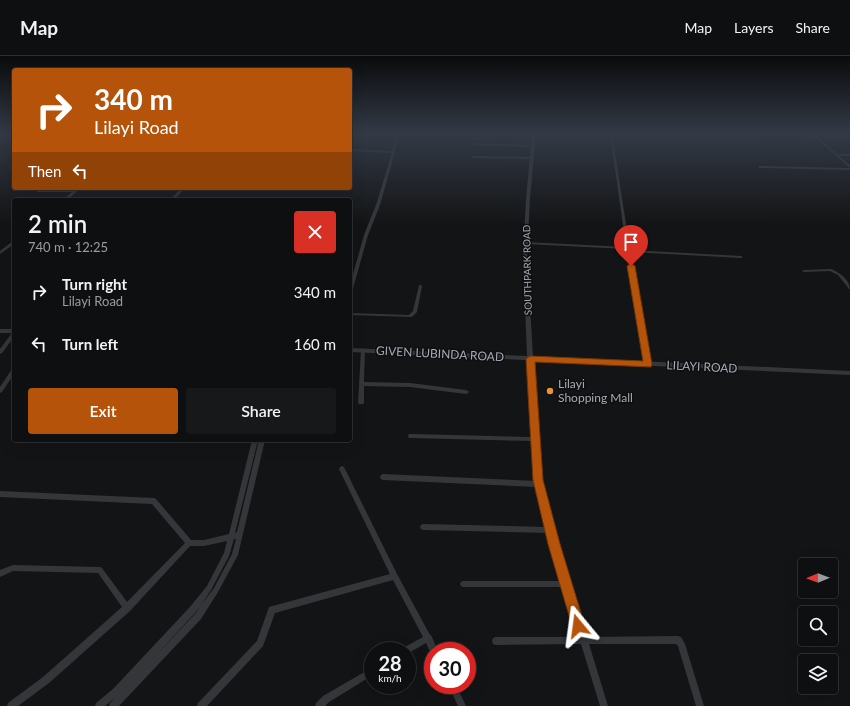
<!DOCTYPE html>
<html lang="en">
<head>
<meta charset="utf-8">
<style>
  body { margin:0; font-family:Lato,sans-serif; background:#171819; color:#f1f3f6; height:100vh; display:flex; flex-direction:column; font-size:15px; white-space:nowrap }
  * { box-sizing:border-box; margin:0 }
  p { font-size:13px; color:#9b9c9f }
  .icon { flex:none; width:22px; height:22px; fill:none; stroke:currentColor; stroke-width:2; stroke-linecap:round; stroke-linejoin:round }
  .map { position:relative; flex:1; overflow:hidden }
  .panel { position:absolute; left:12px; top:142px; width:340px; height:244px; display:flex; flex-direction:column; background:#0e0f10; border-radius:4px; box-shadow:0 4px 16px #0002,0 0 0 1px #2e2f30 }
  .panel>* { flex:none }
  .top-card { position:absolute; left:12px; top:12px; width:340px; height:122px; border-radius:4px; box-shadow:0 4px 16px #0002,0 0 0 1px #2e2f30; background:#b45309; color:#fff; overflow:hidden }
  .needle { width:26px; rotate:269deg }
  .buttons { position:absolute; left:798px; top:502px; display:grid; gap:8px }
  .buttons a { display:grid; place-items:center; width:40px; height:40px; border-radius:4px; background:#0e0f10; box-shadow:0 4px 16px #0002,0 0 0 1px #2e2f30; font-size:20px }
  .speed { position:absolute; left:364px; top:586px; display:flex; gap:8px; font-size:20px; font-weight:700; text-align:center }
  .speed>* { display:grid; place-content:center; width:52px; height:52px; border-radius:50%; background:#0e0f10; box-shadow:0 4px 16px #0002,0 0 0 1px #2e2f30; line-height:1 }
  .speed small { font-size:10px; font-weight:400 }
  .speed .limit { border:6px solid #d22; background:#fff; color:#111 }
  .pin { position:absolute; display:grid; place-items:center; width:34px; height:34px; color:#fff; margin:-41px -17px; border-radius:50% 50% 50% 0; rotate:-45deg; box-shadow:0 0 4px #0007 }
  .pin .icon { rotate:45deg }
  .me { position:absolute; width:44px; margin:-22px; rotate:344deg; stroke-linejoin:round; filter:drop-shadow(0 0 3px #0008) }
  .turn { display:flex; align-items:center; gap:14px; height:84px; padding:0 16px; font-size:18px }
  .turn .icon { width:52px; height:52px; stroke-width:2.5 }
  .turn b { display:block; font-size:28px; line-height:34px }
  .then { display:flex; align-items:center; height:38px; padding:0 16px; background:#0003; gap:8px; font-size:15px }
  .round { display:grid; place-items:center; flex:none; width:42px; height:42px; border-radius:4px; background:#171819 }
  .summary { display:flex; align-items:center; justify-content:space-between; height:68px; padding:0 16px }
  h1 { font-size:24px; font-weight:600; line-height:30px }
  .primary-button { display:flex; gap:8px; margin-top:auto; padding:8px 16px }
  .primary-button a { flex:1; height:46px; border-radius:4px; background:#b45309; color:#fff; font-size:16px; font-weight:600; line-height:46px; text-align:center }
  .primary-button a+a { background:#171819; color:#f1f3f6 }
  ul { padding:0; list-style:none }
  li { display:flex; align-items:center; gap:12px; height:52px; padding:0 16px }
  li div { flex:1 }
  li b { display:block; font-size:15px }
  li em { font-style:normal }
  header { display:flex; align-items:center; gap:24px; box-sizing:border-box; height:56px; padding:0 20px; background:#0e0f10; border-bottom:1px solid #2e2f30 }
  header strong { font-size:19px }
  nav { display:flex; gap:22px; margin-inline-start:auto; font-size:14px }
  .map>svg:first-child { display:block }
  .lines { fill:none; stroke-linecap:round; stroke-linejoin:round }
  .minor { fill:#34363a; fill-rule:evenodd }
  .tertiary { fill:#34363a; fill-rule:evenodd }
  .route { fill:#b45309; stroke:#753606 }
  .poi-dot { fill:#ec9334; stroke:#0e0f10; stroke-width:1.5 }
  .labels { text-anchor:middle; stroke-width:3; stroke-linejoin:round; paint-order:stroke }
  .far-street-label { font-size:10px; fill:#a5acb5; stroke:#0e0f10 }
  .street-label { font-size:12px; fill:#a5acb5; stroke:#0e0f10 }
  .poi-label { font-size:12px; fill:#a5acb5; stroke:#0e0f10; text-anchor:start }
</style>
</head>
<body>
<header>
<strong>Map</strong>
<nav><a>Map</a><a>Layers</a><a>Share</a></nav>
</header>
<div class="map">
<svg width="850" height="650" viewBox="0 0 850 650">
  <rect width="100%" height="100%" fill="#131415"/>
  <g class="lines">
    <g class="minor">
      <path d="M396 77H398L393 103 380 149 368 179 352 236 350 237V229L364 179 376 149 392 97 350 95V93L392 95Z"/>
      <path d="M471 77 534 78 535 79 534 80 472 78Z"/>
      <path d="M610 77H612L630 194 741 200 743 201 741 202 631 196 650 308 648 310 646 308 626 193 525 188 523 187 525 186 626 191Z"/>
      <path d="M750 77 850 81V83L818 81 837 98H850V100H839L850 109V112L815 81 751 78Z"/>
      <path d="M472 87 533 89 534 90 533 91 471 89V87Z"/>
      <path d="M473 100 532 101 533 102 532 103 472 102V101Z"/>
      <path d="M759 110 850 112V114L760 112H759Z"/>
      <path d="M14 132H18L15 135H13L12 134Z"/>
      <path d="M77 132H81L67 144H63L72 136H38L36 135 38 134H75Z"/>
      <path d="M181 132H185L174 144H170Z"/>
      <path d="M199 132 247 133 249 134 247 135 201 133Z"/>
      <path d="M13 185H14V188L0 198V195Z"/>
      <path d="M831 213C839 216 850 224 850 233H849L838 219 830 215 804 216 802 215 804 214Z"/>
      <path d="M419 229H421L422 230 417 256 412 261 350 259V257L409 259 413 255Z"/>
      <path d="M14 276V281L2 297 0 298V293L12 277Z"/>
      <path d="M363 292 365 294 364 326 410 327 466 334 468 335 469 336 468 337 466 338 410 331 364 330V347L363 348H359L358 347 361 294Z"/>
      <path d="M530 301 532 303 537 383 545 442 557 488 586 581 678 580 681 581 685 588 704 650H696L678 590 676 588H589L608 650H600L581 588 496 589 493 588 492 585 493 582 496 581H579L564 531H463L461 530 460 528 461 526 463 525H562L548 477 423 474 421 473 420 471 421 469 423 468 546 471 539 442 537 431 383 424 381 423 380 421 381 419 383 418 537 425 532 385 411 382H409L408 380 409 378H411L531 381 528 303Z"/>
      <path d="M14 312V318L2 336 0 337V331L12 313Z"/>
      <path d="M252 384H258L235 477 237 476 259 384H265L238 499 218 536 201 563 119 650H109L110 647 115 642 105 650H95L96 647 113 633 189 552 207 530 224 497 227 485 204 490H190L130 555 49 627 18 650H7L8 647 43 621 122 551 98 517 13 515 0 521V514L13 509 100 511 102 512 127 546 185 487 152 448 0 441V435L154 442 156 443 191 484H204L229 478ZM234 483H236L232 498 214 532 195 557 154 601 195 558 211 534 229 500Z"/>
      <path d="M342 410 344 411 397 518 430 579H431L438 595H433V598H431L426 587 407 598V595H402L403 592 423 581 393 524 275 557 263 590 207 650H197L198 647 257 585 269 551 390 518 339 413 340 411Z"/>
      <path d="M373 611V619L329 646 325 650H315L316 647 323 640Z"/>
      <path d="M448 629H456L466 650H458Z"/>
    </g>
    <g class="tertiary">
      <path d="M532 77H536L530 143 527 200 533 300 850 315V319L350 296V292L527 300 523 200 526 143Z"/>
      <rect x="0" y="273" width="14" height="4"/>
    </g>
  </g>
  <linearGradient id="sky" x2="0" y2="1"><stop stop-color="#0a0b0c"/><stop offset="0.46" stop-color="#333a46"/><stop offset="1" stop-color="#333a46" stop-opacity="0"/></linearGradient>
  <rect width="850" height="168" fill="url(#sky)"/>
  <path class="route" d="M631 207 635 210 652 308 651 311 535 306 543 424 560 488 585 570 583 575 578 577 574 575 572 570 548 488 533 424 526 303 530 300 643 305 627 210Z"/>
  <circle class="poi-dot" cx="550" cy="335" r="4"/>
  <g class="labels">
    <g class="far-street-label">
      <text transform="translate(527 214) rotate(-91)" y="4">SOUTHPARK ROAD</text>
    </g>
    <g class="street-label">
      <text transform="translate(440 298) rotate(3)" y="4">GIVEN LUBINDA ROAD</text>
      <text transform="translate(702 311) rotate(3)" y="4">LILAYI ROAD</text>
    </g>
    <g class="poi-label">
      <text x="558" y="332">Lilayi<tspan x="558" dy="14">Shopping Mall</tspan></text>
    </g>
  </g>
</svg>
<div class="buttons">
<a><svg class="needle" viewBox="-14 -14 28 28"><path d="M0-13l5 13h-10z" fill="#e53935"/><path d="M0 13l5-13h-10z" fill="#9b9c9f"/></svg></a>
<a><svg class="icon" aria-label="search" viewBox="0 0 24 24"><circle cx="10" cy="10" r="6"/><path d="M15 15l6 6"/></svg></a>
<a><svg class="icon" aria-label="layers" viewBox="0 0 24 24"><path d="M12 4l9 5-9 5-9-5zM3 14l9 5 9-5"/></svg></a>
</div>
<div class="speed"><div>28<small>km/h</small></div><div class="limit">30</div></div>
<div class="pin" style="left:631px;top:210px;background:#d93025"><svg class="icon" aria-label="arrive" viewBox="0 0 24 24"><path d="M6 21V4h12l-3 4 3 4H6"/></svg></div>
<svg class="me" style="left:578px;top:570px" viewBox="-20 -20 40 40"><path d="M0-17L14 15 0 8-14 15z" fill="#b45309" stroke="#fff" stroke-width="4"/></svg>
<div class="top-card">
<div class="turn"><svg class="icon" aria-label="right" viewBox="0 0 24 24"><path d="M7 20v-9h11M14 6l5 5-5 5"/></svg><div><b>340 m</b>Lilayi Road</div></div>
<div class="then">Then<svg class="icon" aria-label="left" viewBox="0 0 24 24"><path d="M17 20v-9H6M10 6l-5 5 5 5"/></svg></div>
</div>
<section class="panel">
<div class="summary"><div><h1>2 min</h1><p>740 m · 12:25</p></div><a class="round" style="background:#d93025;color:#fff"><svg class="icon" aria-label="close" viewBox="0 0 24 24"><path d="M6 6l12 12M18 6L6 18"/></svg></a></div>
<ul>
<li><svg class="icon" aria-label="right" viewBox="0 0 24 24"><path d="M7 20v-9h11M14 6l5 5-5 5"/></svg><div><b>Turn right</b><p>Lilayi Road</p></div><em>340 m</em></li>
<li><svg class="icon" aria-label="left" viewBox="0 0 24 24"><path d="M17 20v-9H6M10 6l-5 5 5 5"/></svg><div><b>Turn left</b></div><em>160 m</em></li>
</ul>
<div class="primary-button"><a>Exit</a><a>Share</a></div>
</section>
</div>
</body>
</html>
